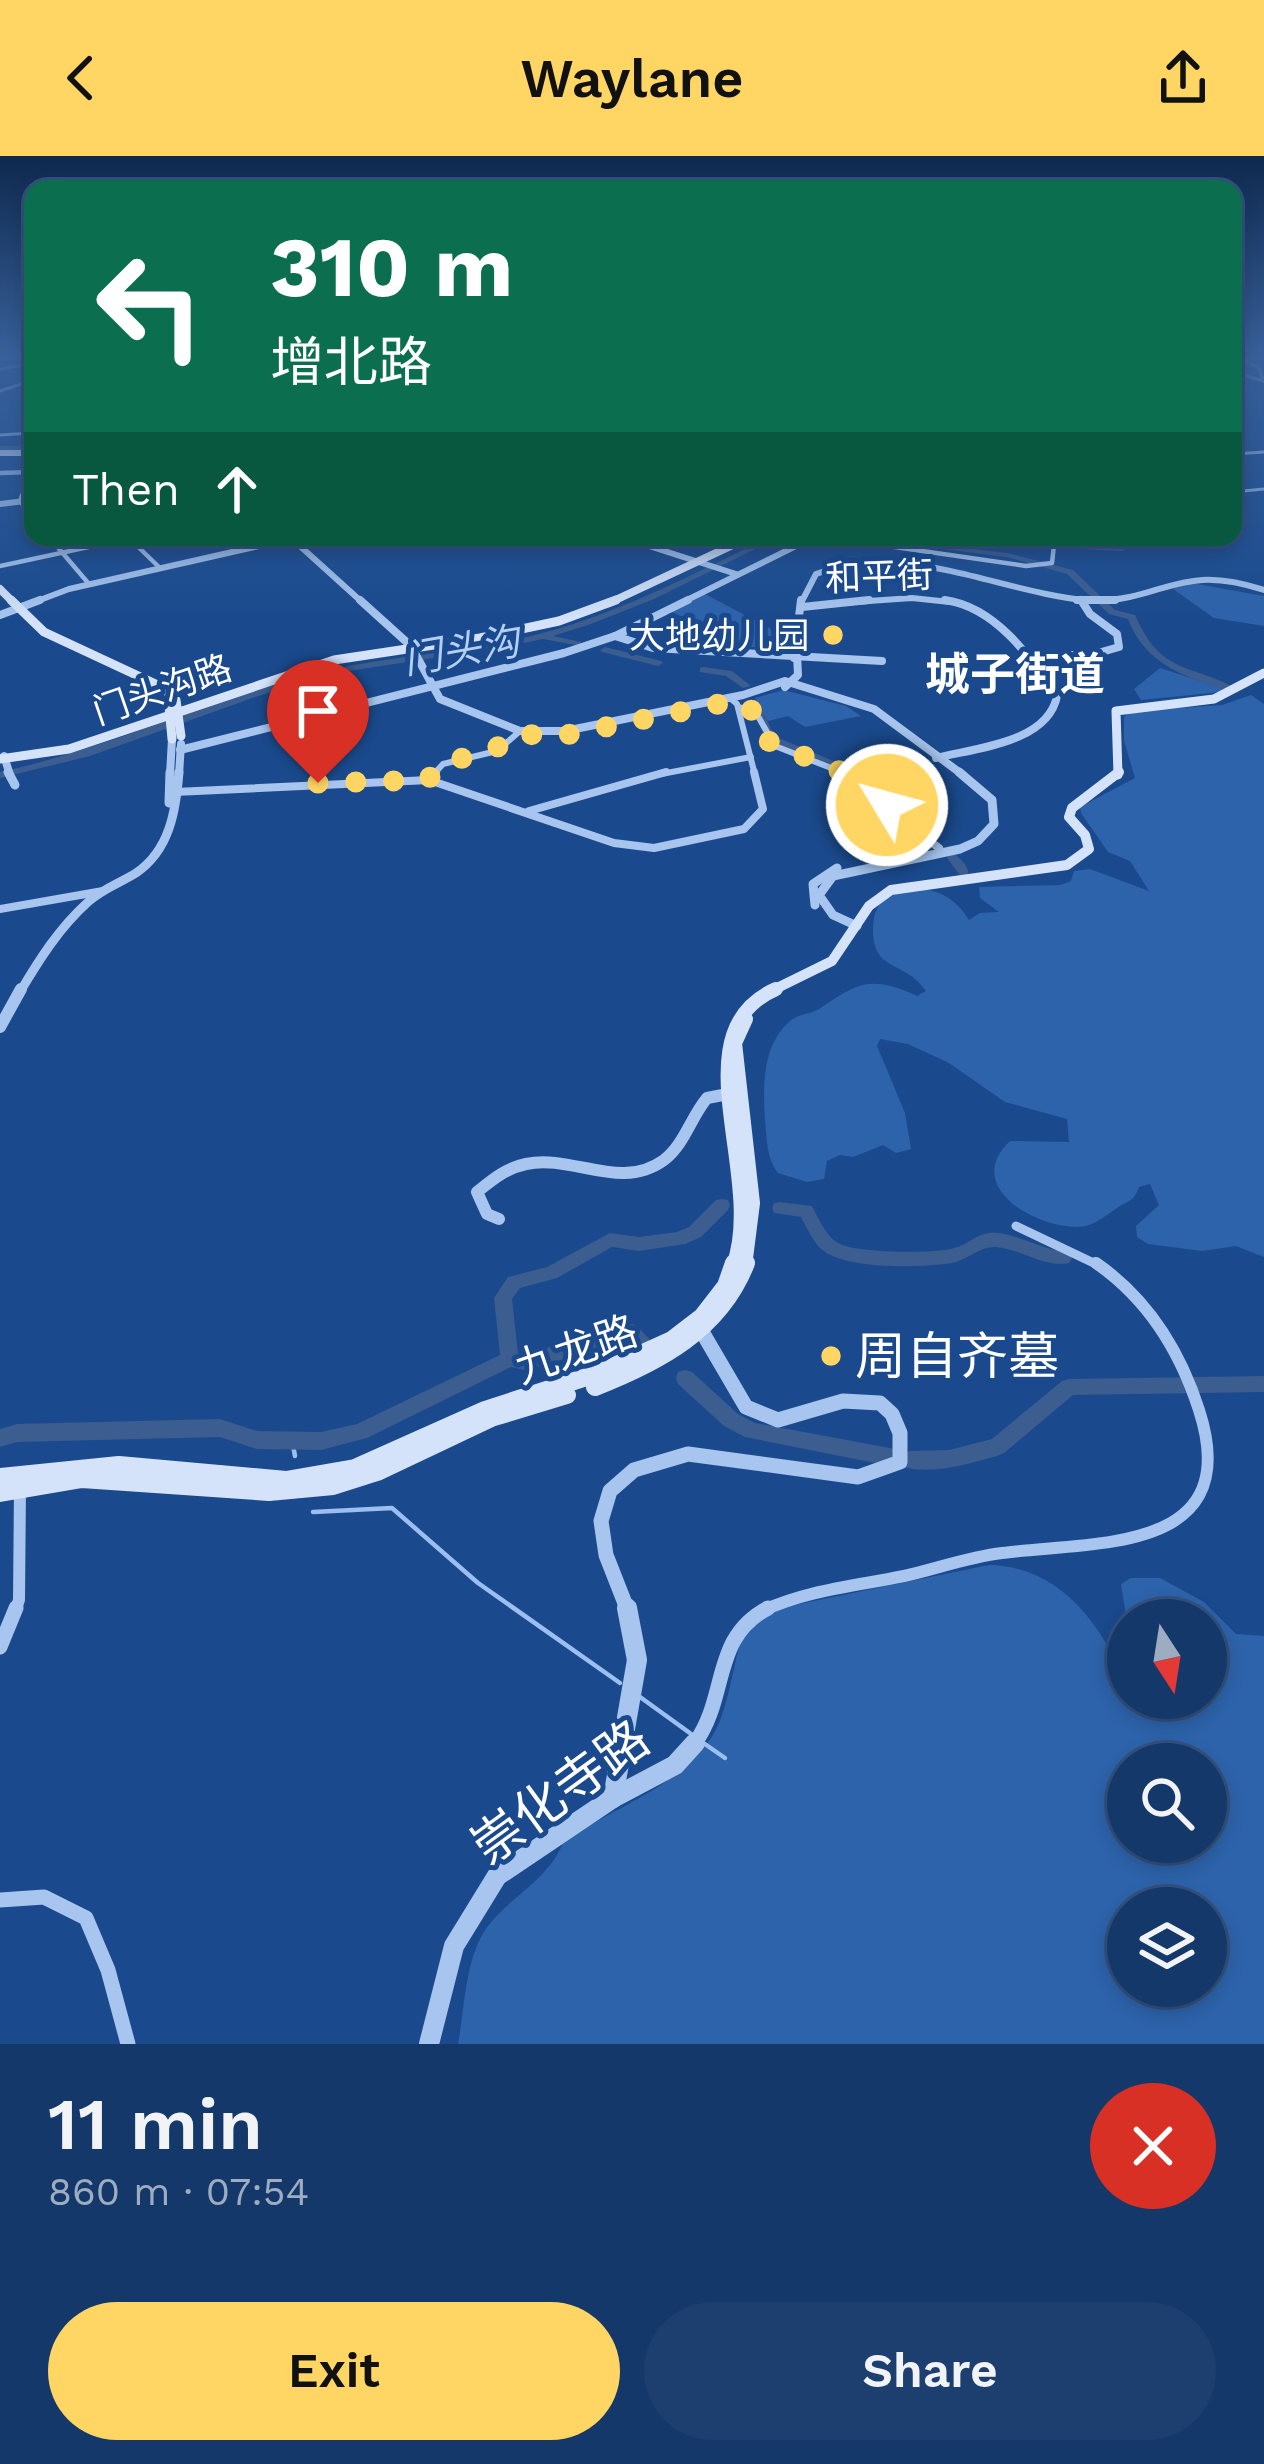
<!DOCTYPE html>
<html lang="en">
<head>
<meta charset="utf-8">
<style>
  body { margin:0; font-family:"Work Sans","Noto Sans SC",sans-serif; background:#1d3f70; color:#f1f3f6; height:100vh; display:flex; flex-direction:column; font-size:45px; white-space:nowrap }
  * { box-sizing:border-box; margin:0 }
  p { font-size:39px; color:#9dacc1 }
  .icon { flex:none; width:66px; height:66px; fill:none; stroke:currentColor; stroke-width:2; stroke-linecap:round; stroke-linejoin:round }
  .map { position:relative; height:1888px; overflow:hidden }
  .details { display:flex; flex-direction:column; background:#14386a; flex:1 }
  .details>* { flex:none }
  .hud { position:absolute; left:24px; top:24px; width:1218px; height:366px; border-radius:24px; box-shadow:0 6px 18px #0003,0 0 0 3px #33527e; background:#0b6e4f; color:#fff; overflow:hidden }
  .needle { width:78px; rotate:168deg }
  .controls { position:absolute; left:1107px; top:1443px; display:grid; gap:24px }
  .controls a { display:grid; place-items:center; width:120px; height:120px; border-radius:50%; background:#14386a; box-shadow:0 6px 18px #0003,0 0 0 3px #33527e; font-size:60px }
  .pin { position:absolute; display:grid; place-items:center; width:102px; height:102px; color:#fff; margin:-123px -51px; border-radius:50% 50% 50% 0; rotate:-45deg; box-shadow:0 0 12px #0007 }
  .pin .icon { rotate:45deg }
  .me { position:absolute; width:132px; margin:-66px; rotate:307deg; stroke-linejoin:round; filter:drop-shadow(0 0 9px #0008) }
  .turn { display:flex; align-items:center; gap:42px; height:252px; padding:0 48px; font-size:54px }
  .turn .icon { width:156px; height:156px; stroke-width:2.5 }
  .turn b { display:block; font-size:84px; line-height:102px }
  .then { display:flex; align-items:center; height:114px; padding:0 48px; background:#0003; gap:24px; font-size:45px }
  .round { display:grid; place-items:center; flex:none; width:126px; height:126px; border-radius:63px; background:#1d3f70 }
  .overview { display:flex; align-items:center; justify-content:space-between; height:204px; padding:0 48px }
  h1 { font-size:72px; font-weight:600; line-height:90px }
  .primary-button { display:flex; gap:24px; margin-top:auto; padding:24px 48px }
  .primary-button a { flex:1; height:138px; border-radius:72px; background:#ffd664; color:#111; font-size:48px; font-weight:600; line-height:138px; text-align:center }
  .primary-button a+a { background:#1d3f70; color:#f1f3f6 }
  header { display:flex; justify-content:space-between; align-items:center; height:156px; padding:0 48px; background:#ffd664; color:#111; font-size:54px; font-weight:600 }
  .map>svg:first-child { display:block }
  .green { fill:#2d63ab; fill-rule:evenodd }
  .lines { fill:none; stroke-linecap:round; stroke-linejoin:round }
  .stream-far1 { stroke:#9abff0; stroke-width:3 }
  .stream { stroke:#9abff0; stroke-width:4.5 }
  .river { fill:#3b5d8f; fill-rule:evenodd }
  .minor-far6 { stroke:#a7c5ee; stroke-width:3 }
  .minor-far5 { stroke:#a7c5ee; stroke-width:4.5 }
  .minor-far4 { stroke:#a7c5ee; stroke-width:6 }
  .minor-far3 { stroke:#a7c5ee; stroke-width:8 }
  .minor-far2 { stroke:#a7c5ee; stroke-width:9 }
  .minor-far1 { stroke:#a7c5ee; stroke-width:12 }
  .minor { stroke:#a7c5ee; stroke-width:15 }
  .tertiary-far5 { stroke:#a7c5ee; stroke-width:6 }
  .tertiary-far4 { stroke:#a7c5ee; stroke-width:8 }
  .tertiary-far3 { stroke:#a7c5ee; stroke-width:9 }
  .tertiary-far2 { stroke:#a7c5ee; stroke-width:12 }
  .tertiary-far1 { stroke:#a7c5ee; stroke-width:15 }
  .tertiary { stroke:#a7c5ee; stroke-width:20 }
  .secondary-far5 { stroke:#d4e3fa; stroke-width:6 }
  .secondary-far4 { stroke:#d4e3fa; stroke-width:8 }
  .secondary-far3 { stroke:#d4e3fa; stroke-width:9 }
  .secondary-far2 { stroke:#d4e3fa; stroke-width:10 }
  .secondary-far1 { stroke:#d4e3fa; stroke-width:14 }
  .secondary { stroke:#d4e3fa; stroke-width:18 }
  .route { stroke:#ffd664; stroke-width:21; stroke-dasharray:0 37.8 }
  .poi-dot { fill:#ffd664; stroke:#1a4a8d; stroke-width:4.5 }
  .labels { text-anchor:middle; stroke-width:10; stroke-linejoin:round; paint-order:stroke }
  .far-street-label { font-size:36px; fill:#fff; stroke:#1a4a8d }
  .far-poi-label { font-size:36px; fill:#fff; stroke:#1a4a8d; text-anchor:end }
  .far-water-label { font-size:39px; font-style:italic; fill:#b3cff5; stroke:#1a4a8d }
  .street-label { font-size:42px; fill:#fff; stroke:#1a4a8d }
  .far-district-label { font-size:45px; font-weight:bold; fill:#fff; stroke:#1a4a8d }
  .near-poi-label { font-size:51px; fill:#fff; stroke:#1a4a8d; text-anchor:start }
  .near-street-label { font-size:51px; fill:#fff; stroke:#1a4a8d }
</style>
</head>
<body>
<header><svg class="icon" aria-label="back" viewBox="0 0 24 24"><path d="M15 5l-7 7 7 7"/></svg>Waylane<svg class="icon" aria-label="share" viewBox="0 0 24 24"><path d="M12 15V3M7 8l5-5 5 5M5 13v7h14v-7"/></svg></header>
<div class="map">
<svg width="1264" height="1888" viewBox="0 0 1264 1888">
  <rect width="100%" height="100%" fill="#1a4a8d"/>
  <g class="green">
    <path d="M1191 427 1264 440V470L1214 462 1173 433Z"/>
    <path d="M705 438 784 480 786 491H746L670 455Z"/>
    <path d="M1160 512 1231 535 1141 544 1134 533Z"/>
    <path d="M783 534 846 550 861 560 805 571 788 560 768 565 755 542Z"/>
    <path d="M1251 539 1264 548V1101L1236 1090 1202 1095 1148 1088 1137 1081 1136 1070 1159 1049 1150 1028 1139 1031C1134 1044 1131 1044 1120 1050 1106 1059 1094 1071 1077 1071 1032 1071 963 1029 1010 985L1069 986 1067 963 1005 946 949 907 908 888 880 883 877 890 905 957 911 993 896 997 883 989 853 1001 840 999 827 1005 824 1023 807 1026 778 1017C766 1001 767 983 765 964 763 931 762 890 789 866 798 857 812 859 822 851 859 825 874 820 917 840L926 835C904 803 872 817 873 772 874 759 875 754 883 744 915 723 951 733 969 764L980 757 999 756 980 742 979 731 1061 729 1071 725 1074 715 1090 713 1149 735 1130 705 1108 696 1081 657 1080 651 1135 622 1124 585V561L1131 555 1222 549Z"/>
    <path d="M989 1409C1037 1410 1072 1436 1099 1476 1108 1489 1108 1496 1124 1501L1128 1493V1542H1206V1464H1128V1472L1121 1428 1131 1422H1160L1204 1446 1236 1478 1264 1480V1888H458C465 1851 465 1800 488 1770 512 1739 547 1725 563 1687 613 1649 697 1627 721 1562 733 1529 734 1498 749 1463L770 1454ZM1128 1608H1206V1686H1128ZM1128 1752H1206V1830H1128Z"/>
  </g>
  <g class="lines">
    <path class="stream-far1" d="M1233 336 1264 333"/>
    <g class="stream">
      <path d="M292 1284 295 1300"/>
      <path d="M313 1356 392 1352 478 1427 620 1527"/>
      <path d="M640 1541 694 1580"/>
      <path d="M702 1586 725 1602"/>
    </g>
    <g class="river">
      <rect x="0" y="290" width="33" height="4"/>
      <path d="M769 381H779L654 443 591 468 553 480 581 486V490L543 483 499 492 342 516 258 540 90 600 0 622V616C102 594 197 550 297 522 372 501 448 499 523 482 610 462 690 420 769 381Z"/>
      <path d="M847 381H871L1007 397 1073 414 1115 454 1135 459C1161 518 1187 507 1236 532L1231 535C1187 522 1145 509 1128 463L1109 458 1067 418 1007 401Z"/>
      <path d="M961 383 1122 391 1126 393 1122 395 964 387Z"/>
      <path d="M605 491 661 505 663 507 658 510 602 496 600 494Z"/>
      <path d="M703 511 732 515 751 530 743 532 726 520 700 516V512Z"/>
      <path d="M755 544 760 547 774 580 876 623 901 654 935 678V682H927L893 658 868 627 766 584 750 547Z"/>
      <path d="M953 698C960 700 970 713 968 719H960L947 702 949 699Z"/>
      <path d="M722 1043 728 1044 730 1049 728 1054 701 1081 685 1088 639 1095 612 1091 557 1122 520 1132 512 1143 518 1197 525 1198 632 1168 638 1171 651 1185 648 1191 642 1193 629 1185 525 1214 511 1211 367 1282 321 1294 257 1293 220 1281 17 1286 0 1291V1273L17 1268 220 1263 257 1275 321 1276 357 1268 500 1199 494 1142 508 1121 547 1111 610 1077 639 1081 677 1076 689 1071 716 1044Z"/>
      <path d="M780 1046 812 1050C819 1063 826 1081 840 1088 858 1097 935 1098 954 1092 967 1089 975 1079 989 1077 1014 1075 1038 1093 1063 1095L1069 1097 1072 1102 1069 1107C1043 1112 1021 1093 996 1091 980 1090 967 1104 952 1107 921 1112 845 1114 821 1093 812 1084 807 1072 801 1061L774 1057 772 1052 774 1047Z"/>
      <path d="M685 1214 692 1216 738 1258 755 1267 890 1292 897 1294 900 1301 897 1308 890 1310 745 1281 724 1270 678 1228 676 1222 678 1216Z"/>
      <path d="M1264 1220V1236L1073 1239 1004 1297 997 1300C967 1308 934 1319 903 1311L900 1304 903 1297 910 1295 949 1294 992 1283 1062 1225 1069 1223Z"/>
    </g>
    <g class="minor-far6">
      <path d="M0 202 24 200"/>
      <path d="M1233 206 1264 200"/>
      <path d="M1245 206 1258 211 1264 225"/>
      <path d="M0 213 33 208"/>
      <path d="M1233 216 1264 225"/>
      <path d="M0 235 33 224"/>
      <path d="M0 279 32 277"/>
      <path d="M1233 298 1264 296"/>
    </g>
    <g class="minor-far5">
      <path d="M31 316 20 345 33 362"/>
      <path d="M0 317 33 316"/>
      <path d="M49 381 89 428"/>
      <path d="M825 381 1026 410 1052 407 1054 389 1025 381"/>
      <path d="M130 383 160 412"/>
      <path d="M0 410 135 381"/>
    </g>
    <g class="minor-far4">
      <path d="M730 542 737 548 755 619"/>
      <path d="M738 551 755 555 775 590 849 619"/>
      <path d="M310 563 323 596 319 619"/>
      <path d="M433 619 443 608 497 595 520 575"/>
      <path d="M656 619 751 601"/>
    </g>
    <g class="minor-far3">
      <path d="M841 616 881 636 895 659 939 692"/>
      <path d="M429 624 436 616"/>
      <path d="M318 627 320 616"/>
      <path d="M175 636 429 624 614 687 654 692 744 673 763 653 754 616"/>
      <path d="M529 655 666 616"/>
      <path d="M0 753 103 735"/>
    </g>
    <path class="minor-far2" d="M1016 1070 1100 1110"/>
    <g class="minor-far1">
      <path d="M15 1455 19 1444 20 1331"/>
      <path d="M762 1455C807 1434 855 1430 904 1420 936 1413 968 1401 1002 1397 1094 1385 1246 1399 1199 1254 1180 1195 1148 1143 1096 1107"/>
    </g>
    <g class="minor">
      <path d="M0 1491 16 1452"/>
      <path d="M695 1587C729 1539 711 1482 768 1452"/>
      <path d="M0 1744 44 1741 86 1762 108 1814 128 1888"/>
    </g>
    <g class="tertiary-far5">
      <path d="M0 348 33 344"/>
      <path d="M290 381 363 447"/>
      <path d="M621 381 736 418"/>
      <path d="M32 447 69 433 294 382"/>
      <path d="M681 447 814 381"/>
      <path d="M801 447 816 418C907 383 1001 438 1093 445 1166 444 1179 406 1264 434"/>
      <path d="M840 447 912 442 959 447"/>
    </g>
    <g class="tertiary-far4">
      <path d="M360 444 411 490 440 543 520 575H565L743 539 785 525 874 553 963 619"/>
      <path d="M1077 444H1115"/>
      <path d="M802 451 869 444"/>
      <path d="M0 459 40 444"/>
      <path d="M615 480 653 492 882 505"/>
      <path d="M1023 499H1091L1119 491 1117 478 1090 458 1081 444"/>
      <path d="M794 502 801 444"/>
      <path d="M785 531 798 519 797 498"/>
      <path d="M180 594 564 497 615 480 688 444"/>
      <path d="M4 600 10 619"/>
      <path d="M936 602C975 592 1048 587 1057 540 1030 500 995 451 945 444"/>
      <path d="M170 619 172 583"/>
      <path d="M179 619 181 588"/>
    </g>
    <g class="tertiary-far3">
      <path d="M8 616 15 629"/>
      <path d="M169 647 170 616"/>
      <path d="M815 749 813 728 837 712"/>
      <path d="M857 770 833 759 819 739 833 720 960 693 978 685 994 668 992 644 959 616"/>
      <path d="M20 836C39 804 59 772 88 746 102 733 120 727 136 717 170 694 176 654 179 616"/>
    </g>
    <g class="tertiary-far2">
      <path d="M0 871 21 833"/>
      <path d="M499 1063 487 1058 477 1036C492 1024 506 1012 526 1008 573 998 620 1036 664 1004 684 989 691 961 707 942L728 938"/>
    </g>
    <path class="tertiary-far1" d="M628 1455 606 1399 601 1365 610 1335 634 1314 688 1298 858 1321 900 1306V1277L892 1258 880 1247 843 1245 778 1264 746 1251 701 1174"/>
    <g class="tertiary">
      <path d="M613 1642 637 1504 627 1452"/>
      <path d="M429 1888 454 1790 497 1720 613 1642 675 1609 695 1587"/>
    </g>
    <path class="secondary-far5" d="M0 297H33"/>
    <g class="secondary-far4">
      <path d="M0 433 14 447"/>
      <path d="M609 447 750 381"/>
    </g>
    <g class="secondary-far3">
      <path d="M11 444 44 476 162 531 176 544 181 580"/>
      <path d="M169 550 172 583"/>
      <path d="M0 603 69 593 334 504 480 482 559 465 616 444"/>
      <path d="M1118 619 1116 555 1214 543 1264 517"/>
    </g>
    <path class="secondary-far2" d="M769 836 832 805 869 750 891 734 1067 709 1089 693 1085 679 1069 661 1072 652 1119 616"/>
    <g class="secondary-far1">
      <path d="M733 1110C766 1020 677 876 776 833"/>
      <path d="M745 1110 753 1047 735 887 746 863"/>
    </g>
    <g class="secondary">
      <path d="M595 1231C659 1206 720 1174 746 1107"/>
      <path d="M0 1321 119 1309 286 1324 355 1312 485 1254 599 1217 672 1184 702 1161 726 1130 734 1107"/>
      <path d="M0 1337 82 1323 269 1336 333 1330 377 1316 491 1262 567 1239"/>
    </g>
  </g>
  <linearGradient id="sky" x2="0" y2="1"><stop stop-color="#0e294e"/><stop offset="0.43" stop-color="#38609a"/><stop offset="1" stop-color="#38609a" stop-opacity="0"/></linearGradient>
  <rect width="1264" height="464" fill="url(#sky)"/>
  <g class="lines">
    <path class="route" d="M318 627 428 624C447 595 489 605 517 578L561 580 734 545 738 551 755 555 768 585 868 627 881 636 887 649"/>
  </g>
  <g class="poi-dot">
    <circle cx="833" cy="479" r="12"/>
    <circle cx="831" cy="1200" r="12"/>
  </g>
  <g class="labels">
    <g class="far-street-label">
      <text transform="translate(879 420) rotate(-2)" y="13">和平街</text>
      <text transform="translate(162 533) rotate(-19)" y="13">门头沟路</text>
    </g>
    <g class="far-poi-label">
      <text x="809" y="492">大地幼儿园</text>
    </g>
    <g class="far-water-label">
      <text transform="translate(461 494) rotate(-10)" y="14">门头沟</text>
    </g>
    <g class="street-label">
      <text transform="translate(576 1193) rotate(-19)" y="15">九龙路</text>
    </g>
    <g class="far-district-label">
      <text x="1015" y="534">城子街道</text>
    </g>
    <g class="near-poi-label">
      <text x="855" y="1218">周自齐墓</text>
    </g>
    <g class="near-street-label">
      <text transform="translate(560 1636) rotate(-36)" y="18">崇化寺路</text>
    </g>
  </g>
</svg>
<div class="controls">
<a><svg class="needle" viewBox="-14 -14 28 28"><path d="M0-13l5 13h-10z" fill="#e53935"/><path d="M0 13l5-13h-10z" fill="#9dacc1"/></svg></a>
<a><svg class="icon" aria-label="search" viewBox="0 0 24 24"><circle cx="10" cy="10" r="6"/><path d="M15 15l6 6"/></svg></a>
<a><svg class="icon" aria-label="layers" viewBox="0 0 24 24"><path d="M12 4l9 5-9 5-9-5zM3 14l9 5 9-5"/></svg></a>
</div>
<div class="pin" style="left:318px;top:627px;background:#d93025"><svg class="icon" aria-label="arrive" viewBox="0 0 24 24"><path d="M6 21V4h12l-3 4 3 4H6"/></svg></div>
<svg class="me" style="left:887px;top:649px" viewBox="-20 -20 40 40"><circle r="17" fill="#ffd664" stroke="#fff" stroke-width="3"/><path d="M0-11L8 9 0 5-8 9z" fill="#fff"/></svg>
<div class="hud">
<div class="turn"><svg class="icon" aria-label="left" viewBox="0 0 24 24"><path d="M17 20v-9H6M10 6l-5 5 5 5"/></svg><div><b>310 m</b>增北路</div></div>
<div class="then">Then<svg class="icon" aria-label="ahead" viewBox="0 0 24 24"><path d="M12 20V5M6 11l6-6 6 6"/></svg></div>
</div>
</div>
<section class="details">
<div class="overview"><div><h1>11 min</h1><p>860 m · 07:54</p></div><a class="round" style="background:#d93025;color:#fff"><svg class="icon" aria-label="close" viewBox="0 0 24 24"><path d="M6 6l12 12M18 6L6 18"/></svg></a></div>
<div class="primary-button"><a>Exit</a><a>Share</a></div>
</section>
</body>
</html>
